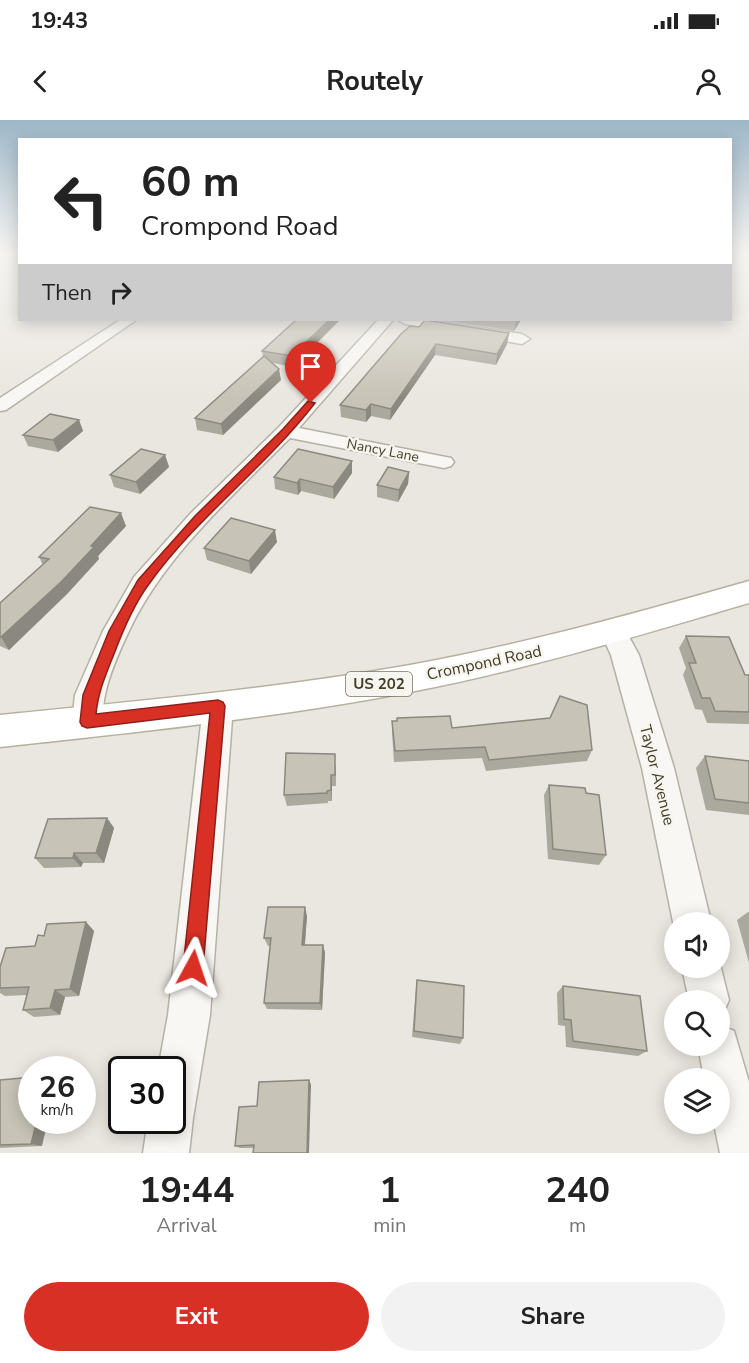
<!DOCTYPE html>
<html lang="en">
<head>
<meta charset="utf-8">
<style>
  body { margin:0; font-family:"Nunito Sans",sans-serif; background:#f2f2f2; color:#222; height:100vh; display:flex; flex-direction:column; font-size:22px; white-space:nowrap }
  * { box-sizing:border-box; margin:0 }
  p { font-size:20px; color:#767676 }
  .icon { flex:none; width:33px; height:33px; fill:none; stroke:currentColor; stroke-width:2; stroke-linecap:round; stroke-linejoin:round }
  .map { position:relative; height:1033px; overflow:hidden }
  .details { display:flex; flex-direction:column; background:#fff; flex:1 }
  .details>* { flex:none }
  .banner { position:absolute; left:18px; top:18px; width:714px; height:183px; border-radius:0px; box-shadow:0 3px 15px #0003; background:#fff; color:#222; overflow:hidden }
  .fabs { position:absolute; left:664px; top:792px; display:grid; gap:12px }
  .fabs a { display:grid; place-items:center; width:66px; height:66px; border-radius:50%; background:#fff; box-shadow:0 3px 15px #0003; font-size:30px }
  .speed { position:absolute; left:18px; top:936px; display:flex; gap:12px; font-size:30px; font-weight:700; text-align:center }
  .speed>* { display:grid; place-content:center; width:78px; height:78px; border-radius:50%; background:#fff; box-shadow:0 3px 15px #0003; line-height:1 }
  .speed small { font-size:15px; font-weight:400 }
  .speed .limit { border:3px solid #111; border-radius:9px; background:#fff; color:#111 }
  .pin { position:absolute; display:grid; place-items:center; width:51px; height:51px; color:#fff; margin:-62px -26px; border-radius:50% 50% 50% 0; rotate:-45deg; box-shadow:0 0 6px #0007 }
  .pin .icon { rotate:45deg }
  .me { position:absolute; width:66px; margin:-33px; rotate:5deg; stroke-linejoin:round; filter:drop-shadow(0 0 4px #0008) }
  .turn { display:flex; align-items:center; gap:21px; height:126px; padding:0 24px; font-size:27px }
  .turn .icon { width:78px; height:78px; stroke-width:2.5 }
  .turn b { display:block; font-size:42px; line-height:51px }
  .then { display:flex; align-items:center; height:57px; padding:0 24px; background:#0003; gap:12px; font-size:22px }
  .eta { display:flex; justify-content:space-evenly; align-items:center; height:102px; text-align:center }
  .eta b { font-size:36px; font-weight:700; line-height:42px }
  .button { display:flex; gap:12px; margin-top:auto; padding:12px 24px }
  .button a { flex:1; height:69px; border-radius:36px; background:#d93025; color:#fff; font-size:24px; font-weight:700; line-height:69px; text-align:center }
  .button a+a { background:#f2f2f2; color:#222 }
  .status { display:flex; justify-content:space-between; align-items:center; height:42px; padding:0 30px; background:#fff; direction:ltr }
  .status svg { height:16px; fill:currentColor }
  header { display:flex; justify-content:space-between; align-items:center; height:78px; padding:0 24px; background:#fff; font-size:27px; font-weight:700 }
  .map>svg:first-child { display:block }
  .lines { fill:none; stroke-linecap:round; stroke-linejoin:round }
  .minor-casing { stroke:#b4b1a5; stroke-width:3 }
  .primary-casing { stroke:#b6b09e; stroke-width:3 }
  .minor { fill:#f8f7f3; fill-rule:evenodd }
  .primary { fill:#fff; fill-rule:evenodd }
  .wall { fill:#aba89d }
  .shaded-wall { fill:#8b887f }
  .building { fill:#c7c3b6; stroke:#8b887f; stroke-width:1.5 }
  .route { fill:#d93025; stroke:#8d1f18; stroke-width:1.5 }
  .labels { text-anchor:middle; stroke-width:4.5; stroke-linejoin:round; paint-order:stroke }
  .far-street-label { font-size:14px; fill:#423d27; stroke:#f7f5ef }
  .shield { fill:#f7f5ef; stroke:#787463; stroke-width:1.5 }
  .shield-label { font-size:15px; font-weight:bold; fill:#423d27 }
  .street-label { font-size:16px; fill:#423d27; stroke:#f7f5ef }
</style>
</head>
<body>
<div class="status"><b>19:43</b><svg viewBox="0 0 49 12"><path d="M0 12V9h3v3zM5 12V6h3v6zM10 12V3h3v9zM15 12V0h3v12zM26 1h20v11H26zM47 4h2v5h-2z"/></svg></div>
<header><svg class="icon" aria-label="back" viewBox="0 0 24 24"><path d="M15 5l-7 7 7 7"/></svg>Routely<svg class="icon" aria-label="person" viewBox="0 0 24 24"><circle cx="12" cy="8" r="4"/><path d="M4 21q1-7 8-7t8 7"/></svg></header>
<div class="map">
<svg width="749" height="1033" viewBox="0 0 749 1033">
  <rect width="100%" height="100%" fill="#eae7e0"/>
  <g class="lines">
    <g class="minor-casing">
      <g id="minor">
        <path d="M120 200H136L6 290 0 291V278Z"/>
        <path d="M378 200H393L299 308 451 338 454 342 451 346 444 348 290 318C233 376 165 435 129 511 120 530 109 554 105 575 102 588 104 599 98 611L87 615 76 611 72 602 75 575 103 511 134 457 191 393 279 307Z"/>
        <path d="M398 200H430L522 214 530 219 522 224 405 204Z"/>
        <path d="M613 501 622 504 639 535 674 648 711 802H675V807L673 802 642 648 611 535 600 511 604 504Z"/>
        <path d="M218 574 228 577 233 586 210 895 193 998 189 1033H143L148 1000H172V950H158L168 895 203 586 208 577Z"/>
        <path d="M720 844 729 880 723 894 720 896V880H689L682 848H720Z"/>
        <path d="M720 905 734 911 749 962V1033H720L714 1004H720V958H704L698 926H720Z"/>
      </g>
    </g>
    <g class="primary-casing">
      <path id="primary" d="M749 461V483C637 516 525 550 410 572 275 598 137 612 0 627V595C137 581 274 569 410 545 525 524 637 493 749 461Z"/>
    </g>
    <use href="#minor" class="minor"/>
    <use href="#primary" class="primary"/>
  </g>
  <g class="wall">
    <path d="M296 200 293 247 273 243 281 260 223 315 197 310 195 298 263 237 262 231Z"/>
    <path d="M442 200H521L514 211Z"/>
    <path d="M419 207 509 213 507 224 496 245 435 235 390 300 371 296 366 302 341 297 340 285Z"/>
    <path d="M79 300 83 311 58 332 28 326 23 315Z"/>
    <path d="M165 335 169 347 140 374 114 367 110 355Z"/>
    <path d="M352 341V353L334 379 301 371 298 375 275 369 274 357Z"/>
    <path d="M409 352 408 364 398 382 377 377V365Z"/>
    <path d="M126 406 98 436 99 439 67 474 9 530 0 526V483L43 445 39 437Z"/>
    <path d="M277 422 251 454 207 440 204 428Z"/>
    <path d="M686 516 745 555H749V604L707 603 702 590 695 589 683 555 686 548 679 528Z"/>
    <path d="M392 601 452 608 592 630 587 641 486 651 482 638 394 642 392 613Z"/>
    <path d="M705 636 749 641V695L706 690 696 648Z"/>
    <path d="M336 645V666H332V681H328V683L287 686 284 675Z"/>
    <path d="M549 665 586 673 606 735 599 745 548 739 544 675Z"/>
    <path d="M107 698 114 708 104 743H83L81 747 44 748 35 738Z"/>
    <path d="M748 792H749V843L737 800Z"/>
    <path d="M307 796 305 825H323L325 833 322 890 267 889 264 883 270 826H268L264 818Z"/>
    <path d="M86 802 94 811 79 876 65 877 60 895 34 897 23 890 27 875 5 876 0 873V847L35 826 44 816Z"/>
    <path d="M417 860 463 918 460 924 412 917 416 867Z"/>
    <path d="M563 866 647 931 638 936 566 927 565 906 558 905 557 873Z"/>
    <path d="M0 960 42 1026 0 1028Z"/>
    <path d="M309 960 311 965 254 1028H240L235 1026 257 986Z"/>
  </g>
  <g class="shaded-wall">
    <path d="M329 200H340L293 247 292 236Z"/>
    <path d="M516 200H521L514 211Z"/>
    <path d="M509 213 507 224 496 245 497 234Z"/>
    <path d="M436 224 435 235 390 300 391 289Z"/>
    <path d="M279 249 281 260 223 315 221 304Z"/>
    <path d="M371 284V296L366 302V290Z"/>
    <path d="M79 300 83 311 58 332 53 320Z"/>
    <path d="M165 335 169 347 140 374 136 362Z"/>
    <path d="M352 341V353L334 379 333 367Z"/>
    <path d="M409 352 408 364 398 382 399 370Z"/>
    <path d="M300 359 301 371 298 375 297 363Z"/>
    <path d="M121 393 126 406 98 436 99 439 67 474 9 530 1 517Z"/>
    <path d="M275 410 277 422 251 454 249 441Z"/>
    <path d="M331 655 332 666V681L331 670Z"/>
    <path d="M107 698 114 708 104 743 96 733Z"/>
    <path d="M74 733 83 743 81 747 73 738Z"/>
    <path d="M305 787 307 796 304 833 302 825Z"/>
    <path d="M86 802 94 811 79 876 70 869Z"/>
    <path d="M323 825 325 833 322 890 320 883Z"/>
    <path d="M55 870 65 877 60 895 50 888Z"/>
    <path d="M309 960 311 965 309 1033H307Z"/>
    <path d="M37 1000H48L42 1026 31 1024Z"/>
  </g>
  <g class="building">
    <path d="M296 200H329L292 236 262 231Z"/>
    <path d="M425 200 509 213 497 234 436 224 391 289 371 284 366 290 340 285 401 214 410 206 419 207Z"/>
    <path d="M264 236 279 249 221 304 195 298Z"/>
    <path d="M50 294 79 300 53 320 23 315Z"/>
    <path d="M141 329 165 335 136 362 110 355Z"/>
    <path d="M298 329 352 341 333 367 300 359 297 363 274 357Z"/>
    <path d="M388 347 409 352 399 370 377 365Z"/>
    <path d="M90 387 121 393 91 426 94 427 61 462 1 517H0V483L49 439 39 437Z"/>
    <path d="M231 398 275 410 249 441 204 428Z"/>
    <path d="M686 516 729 517 745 555H749V592L715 591 710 578H702L689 543H696Z"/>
    <path d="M560 576 587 585 592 630 489 640 485 627 395 631 392 601H397V598L450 596 452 608 550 598Z"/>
    <path d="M286 633 335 634V655H331V670L327 671V673L284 675Z"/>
    <path d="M705 636 749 641V683L715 679Z"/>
    <path d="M549 665 585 668 586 673 599 675 606 735 553 729Z"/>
    <path d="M107 698 96 733H74L73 738H35L48 699Z"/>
    <path d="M268 787H305L302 825H323L320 883H264L271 818H264Z"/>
    <path d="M86 802 70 869 55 870 50 888 23 890 29 867 0 868V847L6 828 35 826 38 815 44 816 47 804Z"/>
    <path d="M417 860 464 866 463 918 414 911Z"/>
    <path d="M563 866 640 876 647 931 573 921 571 900 564 899Z"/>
    <path d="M32 957V1000H37L31 1024 0 1025V960Z"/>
    <path d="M309 960 307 1033H253L254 1025 235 1026 239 987 257 986 259 962Z"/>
  </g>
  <linearGradient id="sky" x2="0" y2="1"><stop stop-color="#9db7c8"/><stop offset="0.48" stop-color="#f6f4f1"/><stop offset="1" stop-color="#f6f4f1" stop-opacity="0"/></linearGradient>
  <rect width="749" height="278" fill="url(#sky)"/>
  <path class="route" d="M308 281 315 283C265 348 197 397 149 464 134 484 123 510 114 534 106 554 98 572 96 594L218 580 223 582 225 586 203 848 200 855 193 858 186 855 183 848 210 593 87 608 82 606 80 602 83 575 109 511 138 460 195 396 283 309Z"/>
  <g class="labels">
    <g class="far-street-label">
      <text transform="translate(383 330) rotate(11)" y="5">Nancy Lane</text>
    </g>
    <rect class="shield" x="346" y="552" width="66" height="24" rx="4.5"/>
    <g class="shield-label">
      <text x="379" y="569">US 202</text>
    </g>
    <g class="street-label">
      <text transform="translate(484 542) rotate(-12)" y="6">Crompond Road</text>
      <text transform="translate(658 655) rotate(76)" y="6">Taylor Avenue</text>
    </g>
  </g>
</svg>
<div class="fabs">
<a><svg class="icon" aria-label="sound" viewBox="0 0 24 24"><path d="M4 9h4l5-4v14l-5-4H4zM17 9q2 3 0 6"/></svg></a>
<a><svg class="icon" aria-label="search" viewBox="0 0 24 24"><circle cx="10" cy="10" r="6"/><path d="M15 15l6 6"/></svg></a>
<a><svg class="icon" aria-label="layers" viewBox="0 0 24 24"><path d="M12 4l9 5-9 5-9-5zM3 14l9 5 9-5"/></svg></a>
</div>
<div class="speed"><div>26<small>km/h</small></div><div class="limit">30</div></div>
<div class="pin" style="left:311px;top:283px;background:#d93025"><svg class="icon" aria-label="arrive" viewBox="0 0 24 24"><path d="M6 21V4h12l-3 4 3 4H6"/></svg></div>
<svg class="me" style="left:193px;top:848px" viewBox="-20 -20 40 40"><path d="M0-17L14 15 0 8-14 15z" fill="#d93025" stroke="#fff" stroke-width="4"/></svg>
<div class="banner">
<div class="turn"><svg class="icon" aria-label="left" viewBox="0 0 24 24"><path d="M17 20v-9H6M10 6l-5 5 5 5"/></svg><div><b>60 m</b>Crompond Road</div></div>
<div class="then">Then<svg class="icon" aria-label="right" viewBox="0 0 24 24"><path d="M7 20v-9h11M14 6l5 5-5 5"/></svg></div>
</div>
</div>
<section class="details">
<div class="eta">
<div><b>19:44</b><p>Arrival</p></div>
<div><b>1</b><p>min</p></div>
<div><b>240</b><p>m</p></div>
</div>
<div class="button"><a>Exit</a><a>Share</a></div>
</section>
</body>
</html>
